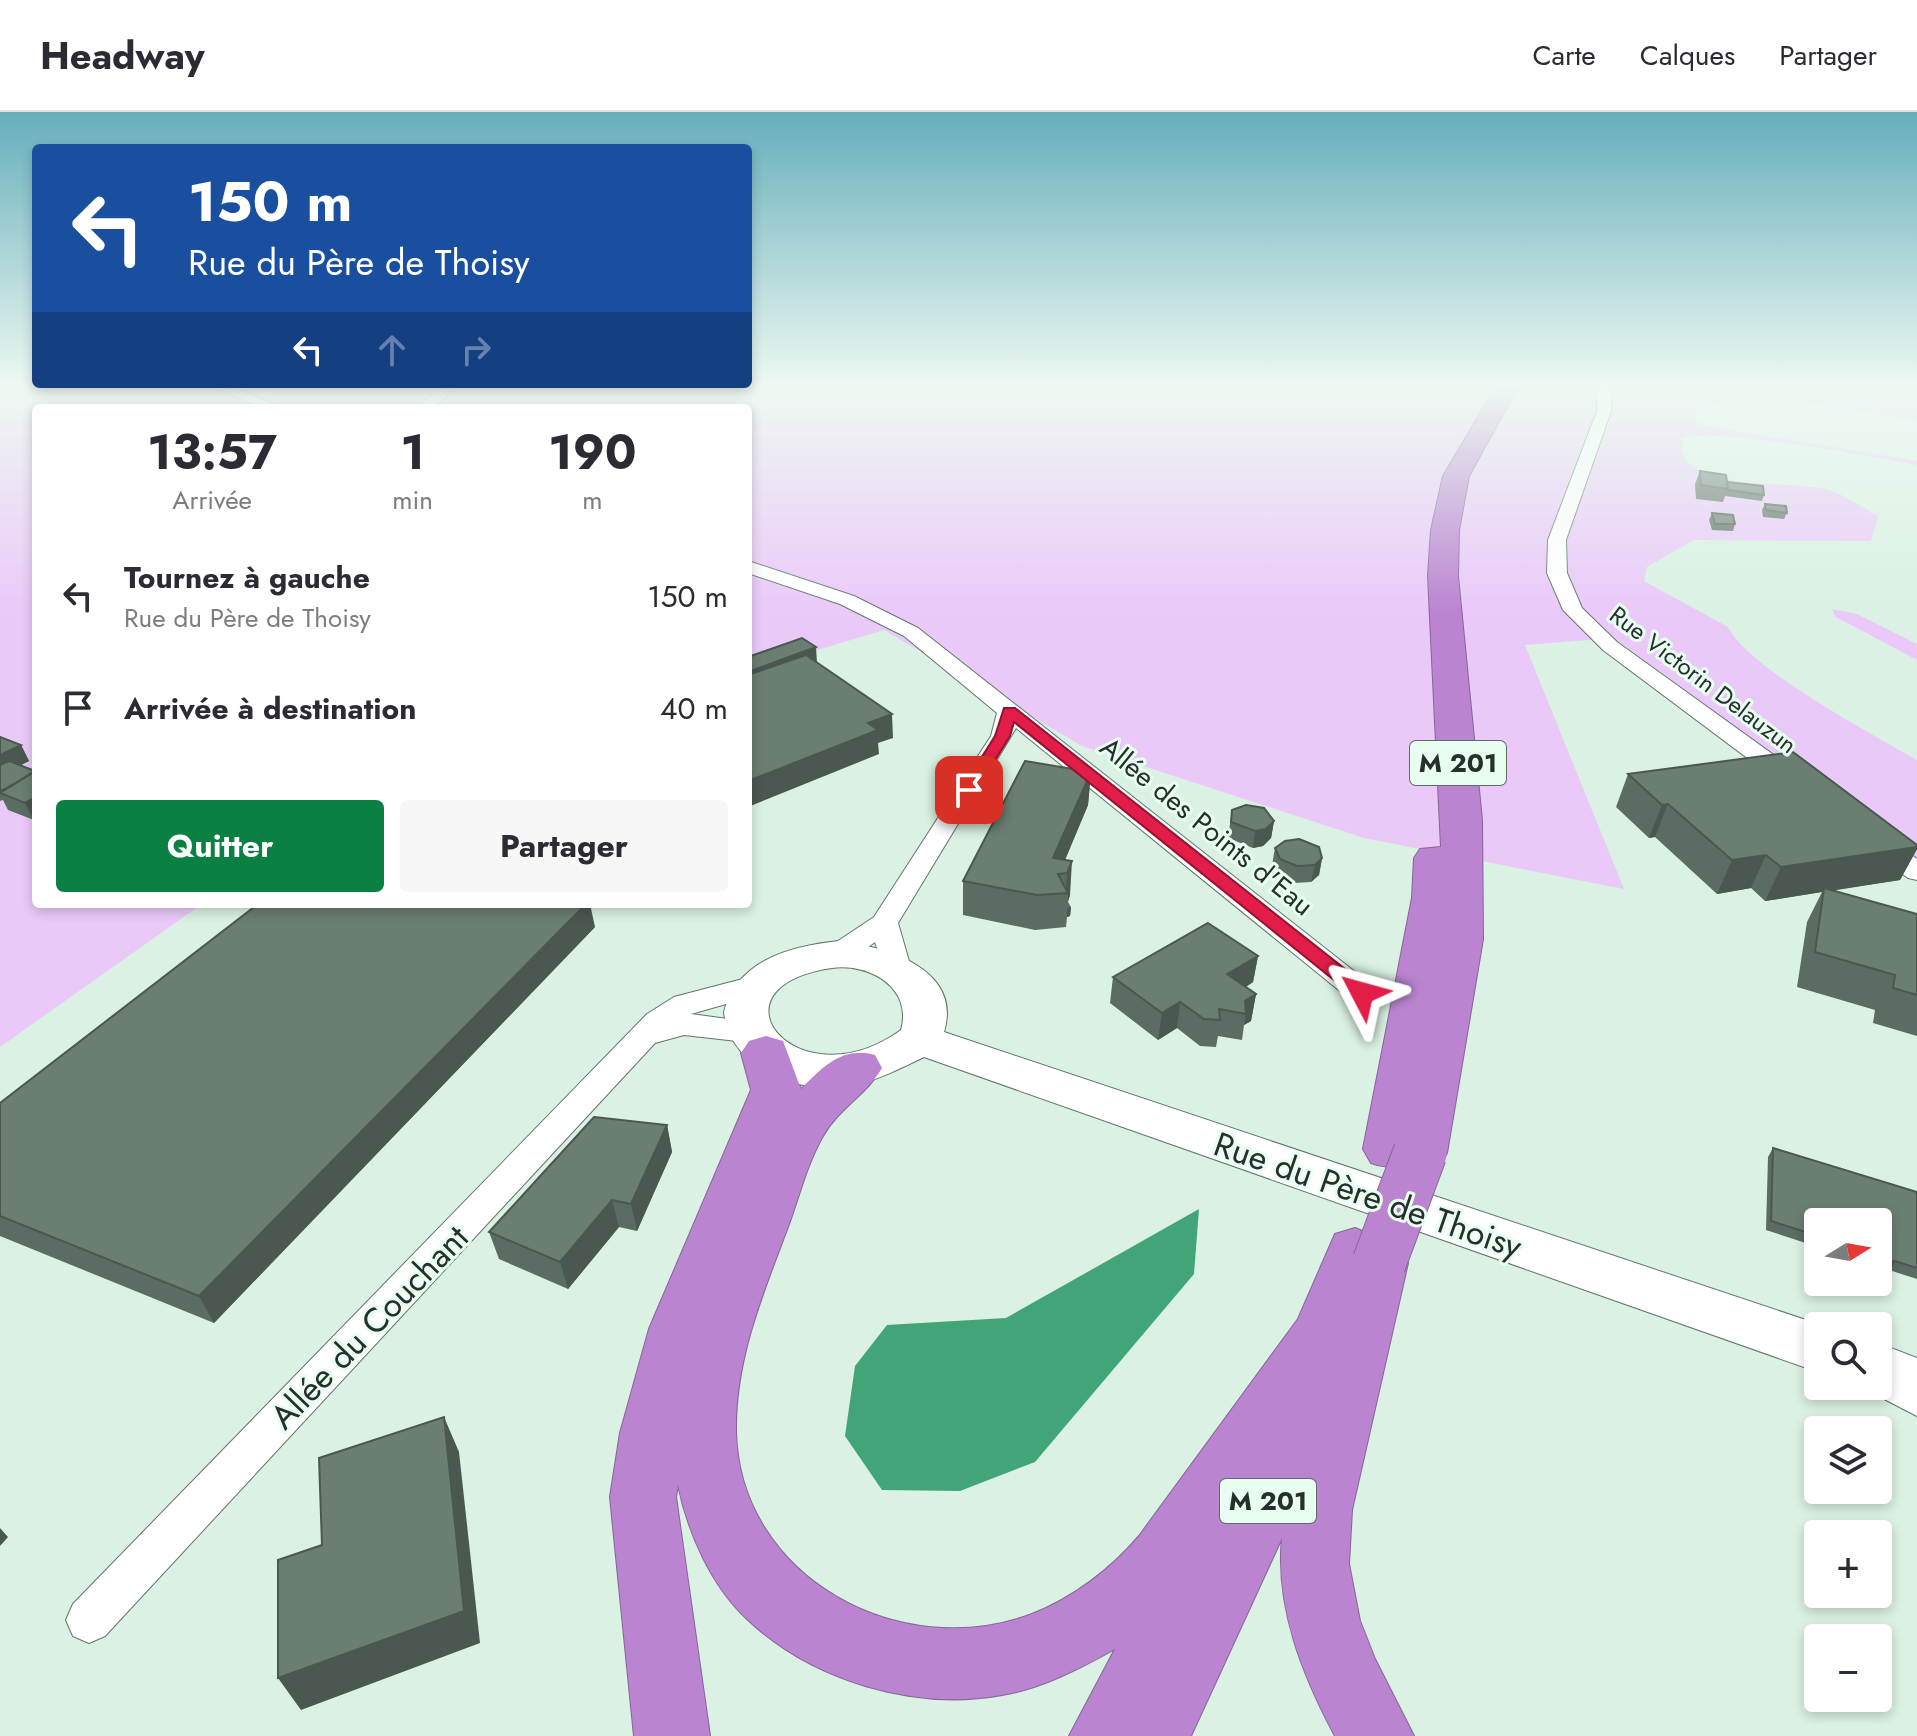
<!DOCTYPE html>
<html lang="fr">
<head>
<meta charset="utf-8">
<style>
  body { margin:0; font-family:Jost,sans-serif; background:#f7f7f7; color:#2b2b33; height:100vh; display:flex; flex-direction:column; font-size:30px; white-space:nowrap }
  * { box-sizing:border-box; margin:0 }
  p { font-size:26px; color:#7c7c81 }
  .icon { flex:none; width:44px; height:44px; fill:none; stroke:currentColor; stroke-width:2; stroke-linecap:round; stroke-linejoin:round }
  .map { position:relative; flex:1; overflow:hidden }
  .sheet { position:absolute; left:32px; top:292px; width:720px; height:504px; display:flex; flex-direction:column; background:#fff; border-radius:8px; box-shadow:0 4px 12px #0003 }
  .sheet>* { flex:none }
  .guide { position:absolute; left:32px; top:32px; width:720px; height:244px; border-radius:8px; box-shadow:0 4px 12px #0003; background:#1a4fa0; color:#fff; overflow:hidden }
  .needle { width:52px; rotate:79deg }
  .tools { position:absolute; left:1804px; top:1096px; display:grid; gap:16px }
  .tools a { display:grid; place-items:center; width:88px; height:88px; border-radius:8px; background:#fff; box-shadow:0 4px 12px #0003; font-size:40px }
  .pin { position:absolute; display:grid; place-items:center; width:68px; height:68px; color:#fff; margin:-34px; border-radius:16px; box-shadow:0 4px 12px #0006 }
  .me { position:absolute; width:88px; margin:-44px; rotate:309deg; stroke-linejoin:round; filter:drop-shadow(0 0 6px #0008) }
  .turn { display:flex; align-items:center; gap:28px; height:168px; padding:0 24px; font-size:36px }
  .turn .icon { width:104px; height:104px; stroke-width:2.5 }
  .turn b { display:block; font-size:56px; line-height:68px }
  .lanes { display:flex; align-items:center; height:76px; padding:0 24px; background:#0003; justify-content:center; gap:40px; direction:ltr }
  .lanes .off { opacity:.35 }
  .eta { display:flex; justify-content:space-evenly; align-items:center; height:136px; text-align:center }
  .eta b { font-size:48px; font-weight:700; line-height:56px }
  .button { display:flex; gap:16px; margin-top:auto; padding:16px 24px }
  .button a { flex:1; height:92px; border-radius:8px; background:#0b8043; color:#fff; font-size:32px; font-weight:700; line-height:92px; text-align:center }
  .button a+a { background:#f7f7f7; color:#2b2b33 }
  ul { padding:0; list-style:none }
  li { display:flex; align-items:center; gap:24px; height:112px; padding:0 24px }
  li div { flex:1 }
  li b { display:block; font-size:30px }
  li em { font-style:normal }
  header { display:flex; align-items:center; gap:48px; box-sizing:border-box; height:112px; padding:0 40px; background:#fff; border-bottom:2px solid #e1e1e2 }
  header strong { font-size:38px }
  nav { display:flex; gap:44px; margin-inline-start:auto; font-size:28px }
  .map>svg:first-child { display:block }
  .green { fill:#eac9f9 }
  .water { fill:#41a577 }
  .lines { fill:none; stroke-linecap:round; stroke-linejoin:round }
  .stream { stroke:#41a577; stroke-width:5 }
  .street-casing { stroke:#61756a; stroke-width:2 }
  .secondary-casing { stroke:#61756a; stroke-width:2 }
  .highway-casing { stroke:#866697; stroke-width:2 }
  .street { fill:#fff; fill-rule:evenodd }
  .secondary { fill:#fff; fill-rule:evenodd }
  .highway { fill:#ba84d1; fill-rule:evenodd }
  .highway-bridge-casing { stroke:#866697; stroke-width:55; stroke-linecap:butt }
  .highway-bridge { stroke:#ba84d1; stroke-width:53 }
  .wall { fill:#5b6c62 }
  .shaded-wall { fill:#4a5850 }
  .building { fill:#6a7e72; stroke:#4a5850; stroke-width:2 }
  .route { fill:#e11d48; stroke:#92132f; stroke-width:2 }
  .labels { text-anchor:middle; stroke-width:6; stroke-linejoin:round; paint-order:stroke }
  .far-street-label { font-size:24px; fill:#262f2a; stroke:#e7fef1 }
  .shield { fill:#e7fef1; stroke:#606d66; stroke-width:2 }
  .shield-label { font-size:26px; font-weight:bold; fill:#262f2a }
  .street-label { font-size:28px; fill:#262f2a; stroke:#e7fef1 }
  .near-street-label { font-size:34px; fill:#262f2a; stroke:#e7fef1 }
</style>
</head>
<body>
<header>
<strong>Headway</strong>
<nav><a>Carte</a><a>Calques</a><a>Partager</a></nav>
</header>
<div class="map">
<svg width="1917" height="1624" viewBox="0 0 1917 1624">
  <rect width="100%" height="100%" fill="#daf1e3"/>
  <g class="green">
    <path d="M0 273H1917V309L1744 280 1697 299 1695 307 1701 313 1917 349V353C1872 345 1716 314 1681 327L1685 349C1724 380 1783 367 1829 378 1845 383 1863 396 1878 404L1871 429 1694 428 1647 455 1644 469 1728 515C1748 556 1873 623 1917 648V747L1614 526 1525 533 1624 777 1364 726 1082 634 884 518 748 559V296H36V792H202L0 935Z"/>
    <path d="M1832 497 1857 502 1917 532V548L1836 505Z"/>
  </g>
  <path class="water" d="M1199 1097 1194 1162 1035 1350 960 1379 882 1378 845 1324 855 1254 887 1213 1006 1206Z"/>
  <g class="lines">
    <path class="stream" d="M1906 273 1917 275"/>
    <g class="street-casing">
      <g id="street">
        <path d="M206 273H226L284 296H263Z"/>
        <path d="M444 273H460L432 296H416Z"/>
        <path d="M1597 273H1611V299L1566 428 1567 461 1582 496 1617 530 1800 662 1803 667 1800 672H1782L1603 538 1563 498 1547 461 1548 428 1597 299Z"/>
        <path d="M748 449 854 484 918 516 1373 874 1377 881 1373 888 1362 891 1351 888 1016 616 898 811 911 856 906 863H886L875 830 849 849H829L825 842 829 835 874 805 991 624 997 601 904 524 840 492 748 461Z"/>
        <path d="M1879 724 1888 726 1917 747V768L1908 766 1870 738 1866 732Z"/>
        <path d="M758 863 768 866 773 873 768 880 691 902 757 911 761 919 757 927 746 930 684 923 655 931 105 1524 89 1531 73 1524 66 1508 73 1492 647 902 674 885Z"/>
      </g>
    </g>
    <g class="secondary-casing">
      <g id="secondary">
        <path d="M839 829C885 835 963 856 944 920L1824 1214H1818V1260L924 945C901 956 880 967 855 973 803 984 730 959 724 900 737 848 791 834 839 829ZM832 856C870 851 913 876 901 918 797 993 701 875 832 856Z"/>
        <path d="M1878 1231 1917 1246V1304L1859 1274H1878Z"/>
      </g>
    </g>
    <g class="highway-casing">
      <g id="highway">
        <path d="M1497 273H1519L1469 364 1459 418 1458 464 1482 708 1483 827 1447 1041 1439 1055C1415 1063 1416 1054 1399 1054 1388 1055 1382 1055 1371 1051L1363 1037 1412 786 1414 746 1420 737 1441 735 1428 464 1431 418 1443 364Z"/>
        <path d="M766 924 783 929 801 977C823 955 842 934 875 943L882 956C867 982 838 997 823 1024 807 1052 799 1085 788 1115 763 1181 735 1247 736 1319 739 1466 901 1552 1032 1502 1073 1486 1111 1457 1139 1424L1298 1207 1335 1122 1355 1116 1399 1134 1408 1151 1352 1398 1349 1452 1360 1509 1375 1547 1414 1624H1335C1303 1564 1275 1495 1282 1426L1191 1624H1069L1115 1537C1081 1556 1041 1577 1002 1583 915 1599 812 1569 747 1507 711 1473 688 1421 678 1373L676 1385 710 1624H634L610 1385 620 1321 649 1217 751 978 741 941 749 929Z"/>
      </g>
    </g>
    <use href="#street" class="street"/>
    <use href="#secondary" class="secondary"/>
    <use href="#highway" class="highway"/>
    <g class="highway-bridge-casing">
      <path id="highway-bridge" d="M1379 1151 1420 1041"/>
    </g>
    <use href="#highway-bridge" class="highway-bridge"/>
  </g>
  <g class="wall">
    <path d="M1700 359 1764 383 1762 389 1725 384 1723 390 1696 387 1695 372Z"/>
    <path d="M1765 392 1787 401 1784 407 1763 405 1762 398Z"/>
    <path d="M1712 401 1735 412 1733 419 1712 418 1709 408Z"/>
    <path d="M0 625 21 633 29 649 21 653 36 659V707L34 708 8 698 3 688 0 689Z"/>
    <path d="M1091 660 1088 693 1065 748 1070 783 1068 790 1071 795 1070 804 1067 805 1066 815 1035 818 963 803V769Z"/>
    <path d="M1628 662 1917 733V737L1900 768 1832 778 1917 802V924L1873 911 1875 898 1797 875 1807 810 1822 780 1765 789 1751 776 1717 782 1655 725 1649 726 1616 695Z"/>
    <path d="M1232 698 1274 709 1271 726 1263 734 1253 736 1228 726Z"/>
    <path d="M1275 736 1322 746 1319 763 1311 770 1294 771 1277 764 1272 753Z"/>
    <path d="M595 815 214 1211 0 1124V991Z"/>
    <path d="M1258 844 1253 870 1246 875 1256 882 1251 909 1244 913 1242 928 1218 924 1216 935 1200 934 1177 916 1158 928 1110 891 1113 865Z"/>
    <path d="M667 1013 672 1040 637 1119 619 1115 568 1177 499 1147 489 1120Z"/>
    <path d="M1773 1036 1917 1080V1167L1889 1158 1878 1110H1818V1135L1766 1118 1768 1045Z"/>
  </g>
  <g class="shaded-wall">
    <path d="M816 535 817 551 748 576V560Z"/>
    <path d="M892 602 893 626 878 631 879 642 748 695V669L868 611Z"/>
    <path d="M21 633 29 649 0 664V643Z"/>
    <path d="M1091 660 1088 693 1059 762 1053 746Z"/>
    <path d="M36 685V707L34 708 25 691Z"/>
    <path d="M1668 692 1655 725 1649 726 1662 693Z"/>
    <path d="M1274 709 1271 726 1263 734 1253 736 1255 719Z"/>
    <path d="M1917 735V737L1900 768 1824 780V776L1822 780 1765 789 1781 755Z"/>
    <path d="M1766 743 1751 776 1717 782 1732 748Z"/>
    <path d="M1322 746 1319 763 1311 770 1315 753Z"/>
    <path d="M1072 749 1070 783 1068 789V781H1066L1067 761Z"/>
    <path d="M586 792H590L595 815 214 1211 199 1184Z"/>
    <path d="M1071 795 1070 804 1067 805V796Z"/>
    <path d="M1258 844 1253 870 1223 889 1227 862Z"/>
    <path d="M1256 882 1251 909 1244 913 1246 902 1245 889Z"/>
    <path d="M1180 890 1177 916 1158 928 1162 901Z"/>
    <path d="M667 1013 672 1040 637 1119 631 1092Z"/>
    <path d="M612 1088 619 1115 568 1177 560 1150Z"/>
    <path d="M1895 1149 1889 1158 1878 1161V1153Z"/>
    <path d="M444 1305 459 1340 480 1531 301 1598 278 1566Z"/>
    <path d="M0 1416 8 1425 0 1434Z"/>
  </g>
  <g class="building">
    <path d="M1700 359 1726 363 1728 377 1701 373Z"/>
    <path d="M1727 370 1763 374 1764 383 1728 378Z"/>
    <path d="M1765 392 1786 394 1787 401 1766 398Z"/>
    <path d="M1712 401 1733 403 1735 412H1715Z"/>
    <path d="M802 526 816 535 748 560V545Z"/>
    <path d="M806 543 892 602 868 611 878 618 748 669V563Z"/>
    <path d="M0 625 21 633 0 643Z"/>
    <path d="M1793 640 1917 733V735L1781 755 1766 743 1732 748 1668 692 1662 693 1628 662Z"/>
    <path d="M9 649 35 659 5 677 0 679V653Z"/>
    <path d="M1025 649 1091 660 1053 746 1072 749 1067 761 1058 762 1068 781 1037 783 963 769Z"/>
    <path d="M36 659V685L25 691 0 681Z"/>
    <path d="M1246 693 1264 696 1274 709 1266 717 1255 719 1231 710 1232 698Z"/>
    <path d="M1299 727 1319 735 1322 746 1315 753 1297 754 1280 747 1275 736 1285 729Z"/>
    <path d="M1824 776 1917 802V883L1893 876 1895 863 1815 840Z"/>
    <path d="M258 792H586L199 1184 0 1104V991Z"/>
    <path d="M1208 811 1258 844 1227 862 1256 882 1245 889 1246 902 1219 897 1220 908 1204 907 1180 890 1162 901 1113 865Z"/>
    <path d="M594 1005 667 1013 631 1092 612 1088 560 1150 489 1120Z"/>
    <path d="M1773 1036 1917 1080V1156L1895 1149 1878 1153V1110H1818V1124L1771 1109Z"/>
    <path d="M444 1305 464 1499 278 1566V1448L322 1433 319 1346Z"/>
  </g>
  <linearGradient id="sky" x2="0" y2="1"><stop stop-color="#65aebb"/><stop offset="0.55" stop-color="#eef9f2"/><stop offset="1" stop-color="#eef9f2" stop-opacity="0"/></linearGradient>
  <rect width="1917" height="500" fill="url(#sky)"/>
  <path class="route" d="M1004 596H1015L1369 876 1372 881 1369 885H1355L1014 610 1010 624 975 681H963L961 678 995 624Z"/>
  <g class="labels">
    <g class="far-street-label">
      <text transform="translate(1703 568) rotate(37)" y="8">Rue Victorin Delauzun</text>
    </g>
    <g class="shield">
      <rect x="1410" y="629" width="96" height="44" rx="6"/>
      <rect x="1220" y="1367" width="96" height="44" rx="6"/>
    </g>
    <g class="shield-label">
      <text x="1458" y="660">M 201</text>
      <text x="1268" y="1398">M 201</text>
    </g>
    <g class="street-label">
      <text transform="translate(1207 714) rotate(39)" y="10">Allée des Points d'Eau</text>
    </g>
    <g class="near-street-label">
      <text transform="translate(1368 1083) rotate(19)" y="12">Rue du Père de Thoisy</text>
      <text transform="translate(369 1215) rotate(-46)" y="12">Allée du Couchant</text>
    </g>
  </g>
</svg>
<div class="tools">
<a><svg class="needle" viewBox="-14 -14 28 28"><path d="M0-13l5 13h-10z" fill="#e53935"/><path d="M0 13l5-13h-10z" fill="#7c7c81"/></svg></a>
<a><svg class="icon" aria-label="search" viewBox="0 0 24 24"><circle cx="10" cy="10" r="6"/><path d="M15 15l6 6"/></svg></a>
<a><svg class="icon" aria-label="layers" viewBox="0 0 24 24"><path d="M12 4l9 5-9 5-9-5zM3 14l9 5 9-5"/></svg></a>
<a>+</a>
<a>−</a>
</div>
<div class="pin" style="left:969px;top:678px;background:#d93025"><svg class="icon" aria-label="arrive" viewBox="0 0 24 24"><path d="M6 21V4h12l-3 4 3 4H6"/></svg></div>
<svg class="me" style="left:1362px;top:881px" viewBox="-20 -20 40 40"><path d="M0-17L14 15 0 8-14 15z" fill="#e11d48" stroke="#fff" stroke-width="4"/></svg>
<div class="guide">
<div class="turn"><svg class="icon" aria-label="left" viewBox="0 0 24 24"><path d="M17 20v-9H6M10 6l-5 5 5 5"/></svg><div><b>150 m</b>Rue du Père de Thoisy</div></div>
<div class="lanes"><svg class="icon" aria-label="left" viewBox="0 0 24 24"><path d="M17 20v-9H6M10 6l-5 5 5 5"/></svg><svg class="icon off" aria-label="ahead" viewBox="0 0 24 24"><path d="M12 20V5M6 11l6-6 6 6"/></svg><svg class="icon off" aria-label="right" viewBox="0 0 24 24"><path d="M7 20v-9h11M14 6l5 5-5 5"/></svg></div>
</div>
<section class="sheet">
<div class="eta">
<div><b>13:57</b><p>Arrivée</p></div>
<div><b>1</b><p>min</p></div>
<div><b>190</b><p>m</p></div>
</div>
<ul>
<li><svg class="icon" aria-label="left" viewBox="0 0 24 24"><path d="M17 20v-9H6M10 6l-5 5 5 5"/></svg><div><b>Tournez à gauche</b><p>Rue du Père de Thoisy</p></div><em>150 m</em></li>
<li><svg class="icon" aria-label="arrive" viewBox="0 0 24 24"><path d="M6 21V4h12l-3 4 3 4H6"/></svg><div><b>Arrivée à destination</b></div><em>40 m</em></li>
</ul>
<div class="button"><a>Quitter</a><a>Partager</a></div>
</section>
</div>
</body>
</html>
